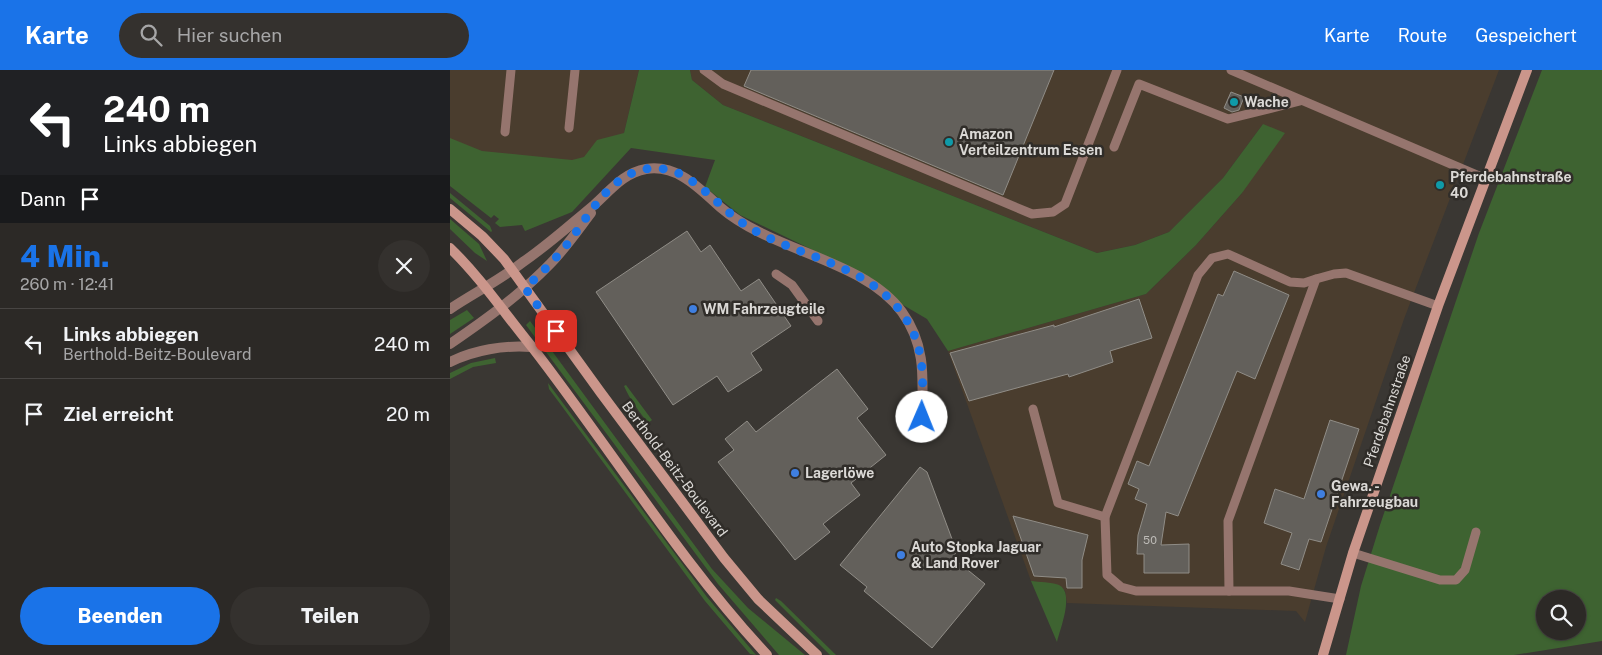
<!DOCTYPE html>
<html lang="de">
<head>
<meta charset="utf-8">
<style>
  body { margin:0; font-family:"Public Sans",sans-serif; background:#34312e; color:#f1f3f6; height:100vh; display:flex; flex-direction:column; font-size:19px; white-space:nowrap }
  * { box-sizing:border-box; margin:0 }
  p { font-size:16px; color:#a6a6a7 }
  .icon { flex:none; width:28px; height:28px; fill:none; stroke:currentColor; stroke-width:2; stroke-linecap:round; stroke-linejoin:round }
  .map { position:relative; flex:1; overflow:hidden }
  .sheet { display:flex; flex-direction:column; background:#2c2926; width:450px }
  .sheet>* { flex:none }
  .hud { background:#202124; color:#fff; overflow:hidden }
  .controls { position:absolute; left:1086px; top:520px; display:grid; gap:10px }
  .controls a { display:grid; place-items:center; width:50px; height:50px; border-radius:50%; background:#2c2926; box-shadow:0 1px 4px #0004,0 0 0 1px #484543; font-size:25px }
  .pin { position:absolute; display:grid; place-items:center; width:42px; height:42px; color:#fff; margin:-21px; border-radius:10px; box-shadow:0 2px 8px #0006 }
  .me { position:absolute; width:55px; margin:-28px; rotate:1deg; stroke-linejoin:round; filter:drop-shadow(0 0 4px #0008) }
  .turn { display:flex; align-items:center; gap:18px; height:105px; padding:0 20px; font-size:22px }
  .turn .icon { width:65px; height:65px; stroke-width:2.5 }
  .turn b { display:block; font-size:35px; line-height:42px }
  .then { display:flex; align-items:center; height:48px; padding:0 20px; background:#0003; gap:10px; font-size:19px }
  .round { display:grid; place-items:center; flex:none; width:52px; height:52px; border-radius:26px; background:#34312e }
  .summary { display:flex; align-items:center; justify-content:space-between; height:85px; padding:0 20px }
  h1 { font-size:30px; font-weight:800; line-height:38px; color:#1a73e8 }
  .cta { display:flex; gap:10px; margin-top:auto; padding:10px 20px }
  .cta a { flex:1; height:58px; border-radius:30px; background:#1a73e8; color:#fff; font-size:20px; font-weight:800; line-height:58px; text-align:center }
  .cta a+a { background:#34312e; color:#f1f3f6 }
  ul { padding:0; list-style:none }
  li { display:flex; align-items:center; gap:15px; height:70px; padding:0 20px; border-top:1px solid #484543 }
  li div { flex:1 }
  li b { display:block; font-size:19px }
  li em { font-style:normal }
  header { display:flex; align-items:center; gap:30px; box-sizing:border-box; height:70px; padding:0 25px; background:#1a73e8; color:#fff }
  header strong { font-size:24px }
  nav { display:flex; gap:28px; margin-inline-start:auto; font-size:18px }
  .search { width:350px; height:45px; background:#34312e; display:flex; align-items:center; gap:12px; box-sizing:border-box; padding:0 18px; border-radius:28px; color:#a6a6a7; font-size:19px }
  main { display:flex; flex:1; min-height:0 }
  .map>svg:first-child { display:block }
  .industrial { fill:#4a3d2e }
  .green { fill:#3e6331; fill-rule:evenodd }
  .building { fill:#63605b; stroke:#908d87 }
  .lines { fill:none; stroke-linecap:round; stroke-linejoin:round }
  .lane { stroke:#96756e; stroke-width:9 }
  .street { stroke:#96756e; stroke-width:10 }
  .secondary { stroke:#cb968b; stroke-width:10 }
  .route { stroke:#1a73e8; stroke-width:9; stroke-dasharray:0 16.2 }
  .culture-dot { fill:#0f9aa8; stroke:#302d29; stroke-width:2 }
  .shop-dot { fill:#3f7fe0; stroke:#302d29; stroke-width:2 }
  .labels { text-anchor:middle; stroke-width:5; stroke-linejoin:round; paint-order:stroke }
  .number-label { font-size:11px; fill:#bdbbb7 }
  .poi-label { font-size:14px; font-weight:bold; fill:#dbd9d6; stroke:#302d29; text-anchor:start }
  .street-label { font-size:14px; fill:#dbd9d6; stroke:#302d29 }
</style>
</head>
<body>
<header>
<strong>Karte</strong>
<div class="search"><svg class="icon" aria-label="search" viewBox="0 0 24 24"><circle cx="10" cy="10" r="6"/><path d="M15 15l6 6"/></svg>Hier suchen</div>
<nav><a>Karte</a><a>Route</a><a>Gespeichert</a></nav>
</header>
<main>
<section class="sheet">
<div class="hud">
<div class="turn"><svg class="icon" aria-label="left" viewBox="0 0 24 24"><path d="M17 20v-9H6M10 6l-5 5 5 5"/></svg><div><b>240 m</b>Links abbiegen</div></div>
<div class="then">Dann<svg class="icon" aria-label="arrive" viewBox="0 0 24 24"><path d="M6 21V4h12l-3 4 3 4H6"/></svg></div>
</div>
<div class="summary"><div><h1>4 Min.</h1><p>260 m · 12:41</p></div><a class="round"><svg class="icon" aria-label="close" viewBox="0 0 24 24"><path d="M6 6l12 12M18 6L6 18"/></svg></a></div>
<ul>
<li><svg class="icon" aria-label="left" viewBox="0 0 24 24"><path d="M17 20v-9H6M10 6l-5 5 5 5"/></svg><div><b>Links abbiegen</b><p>Berthold-Beitz-Boulevard</p></div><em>240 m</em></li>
<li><svg class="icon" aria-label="arrive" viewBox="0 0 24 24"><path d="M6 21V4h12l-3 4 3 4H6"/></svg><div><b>Ziel erreicht</b></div><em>20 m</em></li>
</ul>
<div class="cta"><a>Beenden</a><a>Teilen</a></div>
</section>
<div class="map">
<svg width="1152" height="585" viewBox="0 0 1152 585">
  <rect width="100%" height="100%" fill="#3a3733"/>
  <g class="industrial">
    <path d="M0 0H189L174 63 140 100 0 83Z"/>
    <path d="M240 0H1049L954 249 876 477 855 552 846 541 617 533 615 521 609 516 581 511 498 281 696 224 746 175 792 123 813 54 773 108 719 162 685 175 647 183 273 35 242 10Z"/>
  </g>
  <g class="green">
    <path d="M189 0H240L242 10 273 35 647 183 685 175 719 162 773 108 813 54 835 63 792 123 746 175 696 224 498 281 477 249 448 232 421 208 290 145 255 117 265 90 181 78 122 142 75 161 72 155 50 157 45 153 49 149 44 145 41 148 0 116V68L32 81 122 90 134 87 147 70 174 63Z"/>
    <path d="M1092 0H1152V571L1064 585H896L911 516 930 455 1029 163ZM1095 529H1128V561H1095Z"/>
    <path d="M0 123 40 156 42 161 41 162 0 128Z"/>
    <path d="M0 149 29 174 37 191 25 183 0 159Z"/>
    <path d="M17 240 24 248 0 264V250Z"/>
    <path d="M80 251 262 499 298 538 355 585H329L268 514 76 255Z"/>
    <path d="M45 288 46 293 23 297 0 309V303L21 293Z"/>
    <path d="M98 313 257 527 306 585 300 584 255 531 111 335 99 319Z"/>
    <path d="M176 315 202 350 198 353C189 341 180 330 174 316Z"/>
    <path d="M581 511C589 512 601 512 609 515 625 523 610 559 607 572Z"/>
    <path d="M326 528 331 531 386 585H380L325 530Z"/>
  </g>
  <g class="building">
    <path d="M301 0H604L553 125 294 16Z"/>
    <path d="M781 22 794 27 789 40 782 42 774 38Z"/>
    <path d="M237 161 251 182 260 175 291 221 309 209 341 256 301 283 312 300 278 322 267 306 223 335 146 222Z"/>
    <path d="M784 201 839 225 805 309 787 301 728 446 716 442 711 475 739 474V503H694V484H687L688 465 697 434 685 429 689 419 678 414 687 391 699 396 768 224 773 226Z"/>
    <path d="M689 229 702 268 660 281 663 292 619 307 618 304 519 331 500 283 604 255V257Z"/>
    <path d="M387 299 418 339 407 348 436 385 401 413 410 425 373 454 380 462 345 490 268 392 284 380 275 369 297 351 306 362Z"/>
    <path d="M880 350 909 359 871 472 859 469 849 500 831 494 842 463 814 453 825 419 854 429Z"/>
    <path d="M470 397 477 402 502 469 498 475 506 482 503 488 535 514 482 578 414 521 417 517 390 495Z"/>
    <path d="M563 446 638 465 632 490V518H617L616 508 584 506Z"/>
  </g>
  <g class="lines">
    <g class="lane">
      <path d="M254 0 273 14 582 144 603 142 615 134 667 0"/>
      <path d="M781 0 1036 109"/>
      <path d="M119 58 125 0"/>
      <path d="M55 62 61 0"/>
      <path d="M664 77 689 14 778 49 850 31"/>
      <path d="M326 204 342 215 368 251"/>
      <path d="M866 209 854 213 840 212 778 184 762 188 748 205 655 447 657 505 671 517 686 521H839L890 529"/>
      <path d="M583 339 608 433 655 447"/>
      <path d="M903 483 990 510H1006L1015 500 1026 462"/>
      <path d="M779 521 778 451 866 209 884 204 896 203 988 236"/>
    </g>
    <g class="street">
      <path d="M0 239C24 223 50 210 73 192 98 175 121 154 144 135 160 121 173 103 196 99 227 94 249 118 270 137 322 182 413 189 452 242 476 275 473 308 472 347"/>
      <path d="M0 274C35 250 70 225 100 194 115 179 128 160 141 143"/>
      <path d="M0 292C24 280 54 275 81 277"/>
    </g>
    <g class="secondary">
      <path d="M0 139 32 166 54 189 151 323 274 488 308 529 367 585"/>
      <path d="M0 178C31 208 55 244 82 277 161 379 229 490 317 585"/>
      <path d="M873 585 903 483 988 236 1077 0"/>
    </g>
  </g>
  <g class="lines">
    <path class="route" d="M106 261 75 218C89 205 103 192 115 177 136 151 156 109 191 100 203 97 216 98 228 103 254 115 273 141 297 156 346 187 415 193 451 242 476 275 473 308 472 347"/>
  </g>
  <g class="culture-dot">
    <circle cx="784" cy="32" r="5"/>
    <circle cx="499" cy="72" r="5"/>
    <circle cx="990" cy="115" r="5"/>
  </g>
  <g class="shop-dot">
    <circle cx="243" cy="239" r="5"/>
    <circle cx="345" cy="403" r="5"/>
    <circle cx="871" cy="424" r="5"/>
    <circle cx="451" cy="485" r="5"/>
  </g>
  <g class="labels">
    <g class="number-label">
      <text x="700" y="474">50</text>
    </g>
    <g class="poi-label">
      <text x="794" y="37">Wache</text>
      <text x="509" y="69">Amazon<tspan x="509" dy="16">Verteilzentrum Essen</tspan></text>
      <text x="1000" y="112">Pferdebahnstraße<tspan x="1000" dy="16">40</tspan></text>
      <text x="253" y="244">WM Fahrzeugteile</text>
      <text x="355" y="408">Lagerlöwe</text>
      <text x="881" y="421">Gewa. -<tspan x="881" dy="16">Fahrzeugbau</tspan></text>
      <text x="461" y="482">Auto Stopka Jaguar<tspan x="461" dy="16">&amp; Land Rover</tspan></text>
    </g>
    <g class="street-label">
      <text transform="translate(937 341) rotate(-71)" y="5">Pferdebahnstraße</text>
      <text transform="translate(225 399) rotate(53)" y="5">Berthold-Beitz-Boulevard</text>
    </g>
  </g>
</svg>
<div class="controls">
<a><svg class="icon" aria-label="search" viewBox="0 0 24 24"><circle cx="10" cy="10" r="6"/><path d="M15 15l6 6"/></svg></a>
</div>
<div class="pin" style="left:106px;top:261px;background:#d93025"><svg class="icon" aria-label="arrive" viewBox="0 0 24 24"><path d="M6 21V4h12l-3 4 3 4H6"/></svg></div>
<svg class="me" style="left:472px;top:347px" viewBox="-20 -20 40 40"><circle r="19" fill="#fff"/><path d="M0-13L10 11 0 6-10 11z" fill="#1a73e8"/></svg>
</div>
</main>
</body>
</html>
